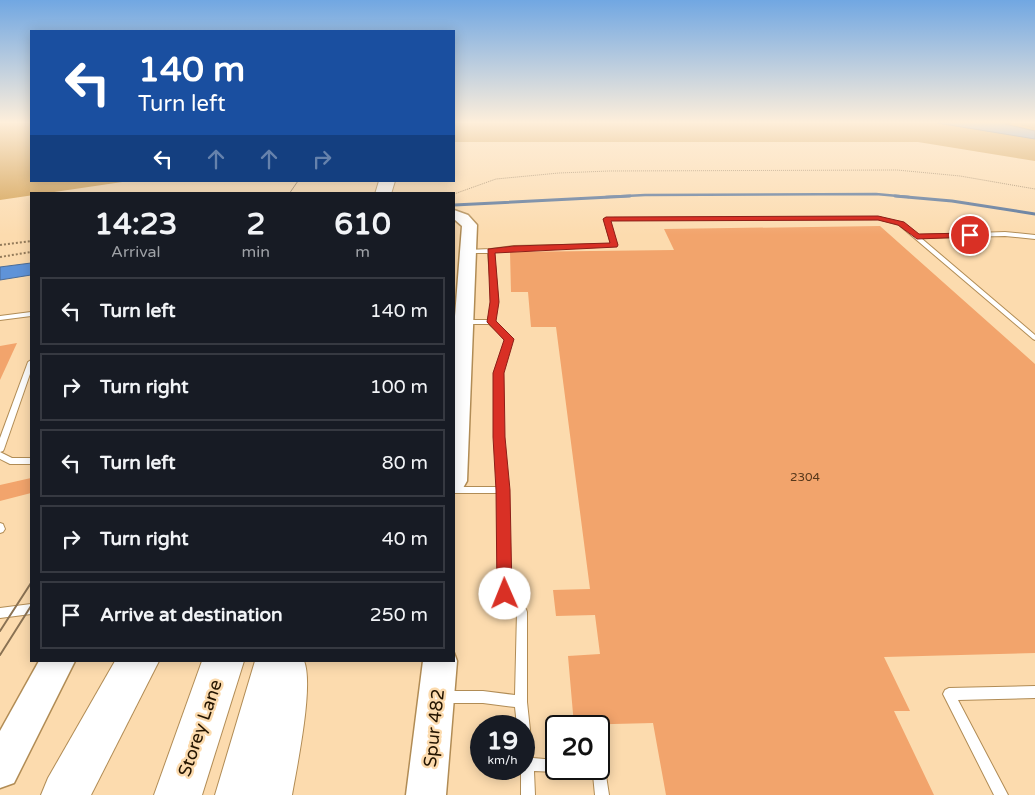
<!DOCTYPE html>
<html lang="en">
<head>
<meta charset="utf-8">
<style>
  body { margin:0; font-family:"Varela Round",sans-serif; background:#242831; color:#f1f3f6; height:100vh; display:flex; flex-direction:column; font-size:19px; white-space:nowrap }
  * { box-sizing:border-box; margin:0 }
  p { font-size:16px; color:#9ea1a6 }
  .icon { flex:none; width:28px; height:28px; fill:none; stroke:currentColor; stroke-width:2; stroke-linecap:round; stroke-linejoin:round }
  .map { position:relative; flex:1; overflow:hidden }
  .sheet { position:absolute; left:30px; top:192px; width:425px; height:470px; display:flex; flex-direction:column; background:#171b24; border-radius:0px; box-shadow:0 2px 12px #0003 }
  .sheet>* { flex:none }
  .guide { position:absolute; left:30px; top:30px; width:425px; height:152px; border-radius:0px; box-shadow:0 2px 12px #0003; background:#1a4fa0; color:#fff; overflow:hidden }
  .speed { position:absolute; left:470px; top:715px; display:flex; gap:10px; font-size:25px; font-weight:700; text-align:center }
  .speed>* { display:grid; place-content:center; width:65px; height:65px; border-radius:50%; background:#171b24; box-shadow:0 2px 12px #0003; line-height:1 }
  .speed small { font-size:12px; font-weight:400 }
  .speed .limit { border:2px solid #111; border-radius:8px; background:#fff; color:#111 }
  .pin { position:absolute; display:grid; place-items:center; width:42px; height:42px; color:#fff; margin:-21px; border:2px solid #fff; border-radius:50%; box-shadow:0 1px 5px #0007 }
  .me { position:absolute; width:55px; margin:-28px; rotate:359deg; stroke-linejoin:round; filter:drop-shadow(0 0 4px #0008) }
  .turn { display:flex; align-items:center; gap:18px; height:105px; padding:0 25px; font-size:22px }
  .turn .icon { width:65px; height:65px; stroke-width:2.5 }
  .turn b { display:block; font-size:35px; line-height:42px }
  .lanes { display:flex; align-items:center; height:48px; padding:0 25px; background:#0003; justify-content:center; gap:25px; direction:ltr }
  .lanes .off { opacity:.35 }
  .eta { display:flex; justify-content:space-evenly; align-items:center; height:85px; text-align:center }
  .eta b { font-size:30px; font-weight:700; line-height:35px }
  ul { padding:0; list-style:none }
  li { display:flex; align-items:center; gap:15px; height:68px; margin:0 10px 8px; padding:0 15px; border:2px solid #363941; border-radius:0px }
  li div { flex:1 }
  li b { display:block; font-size:19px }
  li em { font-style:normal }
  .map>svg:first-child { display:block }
  .forest { fill:#d09b49 }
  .water { fill:#5f93d8; stroke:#4d6d97 }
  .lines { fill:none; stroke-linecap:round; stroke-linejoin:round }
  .stream-far1 { stroke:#4d6d97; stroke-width:2.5 }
  .stream { stroke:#4d6d97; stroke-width:3 }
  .building { fill:#f2a46c }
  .lane-casing { stroke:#b18c55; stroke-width:2 }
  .secondary-casing { stroke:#b18c55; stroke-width:3 }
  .highway-casing { stroke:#b18c55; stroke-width:2 }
  .path-far1 { stroke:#957c5b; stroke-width:1; stroke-dasharray:1 1; stroke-linecap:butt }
  .path { stroke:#957c5b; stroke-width:2; stroke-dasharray:2 2; stroke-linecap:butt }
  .lane { fill:#fff; fill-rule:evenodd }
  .secondary { fill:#fff; fill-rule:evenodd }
  .highway { fill:#fff; fill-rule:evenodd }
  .tram-far1 { stroke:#8a7253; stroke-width:1 }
  .tram { stroke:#8a7253; stroke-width:2 }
  .route { fill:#d93025; stroke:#8d1f18 }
  .labels { text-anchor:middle; stroke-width:5; stroke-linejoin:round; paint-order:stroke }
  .number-label { font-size:12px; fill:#57381b }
  .near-street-label { font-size:18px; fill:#231400; stroke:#fcdbae }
</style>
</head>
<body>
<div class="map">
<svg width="1035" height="795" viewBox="0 0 1035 795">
  <rect width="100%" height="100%" fill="#fcdbae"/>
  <g class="forest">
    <path d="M0 123H31V181H129L0 200Z"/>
    <path d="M454 123H1035V161L918 142H454Z"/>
  </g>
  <g class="water">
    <path d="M937 123H1011L1005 124 1035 131V139Z"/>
    <path d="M31 263V275L0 280V267Z"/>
  </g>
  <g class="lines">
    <path class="stream-far1" d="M606 197 645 195 876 194 909 197"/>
    <g class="stream">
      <path d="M895 196 952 201 1035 214"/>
      <path d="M454 205 630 196"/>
    </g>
  </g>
  <g class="building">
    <path d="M880 226 1035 364V653L884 657 910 711H894L934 795H666L653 723 574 725 568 656 600 654 595 615 556 616 553 590 590 589 556 327H531L528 292H511L510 252 674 250 664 229Z"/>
    <path d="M17 343 0 380V346Z"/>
    <path d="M31 478V493L0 501V485Z"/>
  </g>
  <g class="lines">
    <g class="lane-casing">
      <g id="lane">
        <path d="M878 217 903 223 918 235 1005 232 1035 235V239L1005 236 921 238 1035 335V340L1033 339 899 225 878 219 609 220 617 245 616 246 514 250 494 252 498 302 494 322 512 339 502 373 503 437 507 490 510 594 509 597 505 599 501 597 500 594 499 493H454V487H498L495 437 494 373 506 339 489 324H465L462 322 465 320H488L492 302 488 253H468L465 251 466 250 491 249 514 246 611 244 604 219 606 218Z"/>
        <path d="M31 312V316L0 320V316Z"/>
        <path d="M31 360V371L4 449 3 451 0 452V438L28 362Z"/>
        <path d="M0 452 12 458H31V464H10L0 459Z"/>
        <path d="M0 523 3 524 5 529 3 532 0 533Z"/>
        <path d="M31 604V614L0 618V608Z"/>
        <path d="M522 607 526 609 527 612V702L533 758 556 760V769H561V771L556 772 534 771 535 795H521V769H524V726H517L515 707 483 703H444L440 701 438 697 440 693 444 691H483L515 695 517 612 518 609Z"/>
        <path d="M1035 686V698L958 700 1008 795H994L943 694 945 690 949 688Z"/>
        <path d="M599 763 604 764 605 769 609 795H595L593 775 589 774 588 769H599Z"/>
      </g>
    </g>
    <g class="secondary-casing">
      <g id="secondary">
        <path d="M454 210 468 215 477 225 467 481 463 488 454 491V329L462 226 454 219Z"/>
        <path d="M454 653 457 661 446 795H406L423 661H454Z"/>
        <path d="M39 661H75L14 783 0 788V731Z"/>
      </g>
    </g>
    <g class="highway-casing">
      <g id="highway">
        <path d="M379 181H395L391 194H375Z"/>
        <path d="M115 661H159L91 795H41L48 778Z"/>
        <path d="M202 661H244L202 795H154Z"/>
        <path d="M255 661H304C314 685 297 766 292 795H215Z"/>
      </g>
    </g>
    <g class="path-far1">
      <path d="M1035 125H1022L1035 128"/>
      <path d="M454 194 496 179 559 173 609 171 897 170 960 176 1035 189"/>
    </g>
    <g class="path">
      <path d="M0 245 31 241"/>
      <path d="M0 257 31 252"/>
    </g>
    <use href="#lane" class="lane"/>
    <use href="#secondary" class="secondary"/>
    <use href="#highway" class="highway"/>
    <path class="tram-far1" d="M289 194 298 181"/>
    <g class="tram">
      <path d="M0 631 31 583"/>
      <path d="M0 655 31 606"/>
    </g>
  </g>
  <linearGradient id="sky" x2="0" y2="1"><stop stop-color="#71a7e2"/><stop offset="0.52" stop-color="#feefdb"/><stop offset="1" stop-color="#feefdb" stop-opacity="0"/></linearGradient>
  <rect width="1035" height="235" fill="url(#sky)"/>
  <path class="route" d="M878 216 904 222 919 234 970 233 974 235 970 237 917 239 898 225 878 220 611 221 618 245 617 247 495 253 499 302 496 321 514 339 504 373 505 437 510 490 512 594 510 598 505 600 499 598 497 594 496 490 493 437V373L504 340 487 322 490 302 488 249 514 246 610 243 603 219 606 217Z"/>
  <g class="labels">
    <g class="number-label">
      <text x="805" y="481">2304</text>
    </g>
    <g class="near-street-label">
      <text transform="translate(200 728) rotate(-71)" y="6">Storey Lane</text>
      <text transform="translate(434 728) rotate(-84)" y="6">Spur 482</text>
    </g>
  </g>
</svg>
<div class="speed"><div>19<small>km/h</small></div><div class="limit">20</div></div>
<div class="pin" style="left:970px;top:235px;background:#d93025"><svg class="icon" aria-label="arrive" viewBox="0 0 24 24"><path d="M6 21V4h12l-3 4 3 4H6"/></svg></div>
<svg class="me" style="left:505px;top:594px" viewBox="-20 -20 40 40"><circle r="19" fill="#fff"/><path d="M0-13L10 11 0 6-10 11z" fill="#d93025"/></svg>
<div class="guide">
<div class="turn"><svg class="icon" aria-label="left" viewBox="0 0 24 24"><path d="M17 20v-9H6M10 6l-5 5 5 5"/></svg><div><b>140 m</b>Turn left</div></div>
<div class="lanes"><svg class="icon" aria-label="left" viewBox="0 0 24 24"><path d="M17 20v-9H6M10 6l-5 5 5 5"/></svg><svg class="icon off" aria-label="ahead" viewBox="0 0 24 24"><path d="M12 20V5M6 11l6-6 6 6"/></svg><svg class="icon off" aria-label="ahead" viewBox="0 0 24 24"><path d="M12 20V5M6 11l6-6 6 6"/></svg><svg class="icon off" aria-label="right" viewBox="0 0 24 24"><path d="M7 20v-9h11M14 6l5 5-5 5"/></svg></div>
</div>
<section class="sheet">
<div class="eta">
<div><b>14:23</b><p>Arrival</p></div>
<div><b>2</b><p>min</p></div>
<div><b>610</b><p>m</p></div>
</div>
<ul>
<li><svg class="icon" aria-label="left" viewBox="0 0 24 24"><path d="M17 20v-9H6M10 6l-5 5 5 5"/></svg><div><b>Turn left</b></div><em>140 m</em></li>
<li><svg class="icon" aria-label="right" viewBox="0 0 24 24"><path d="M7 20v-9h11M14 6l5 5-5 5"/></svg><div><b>Turn right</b></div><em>100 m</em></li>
<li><svg class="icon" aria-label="left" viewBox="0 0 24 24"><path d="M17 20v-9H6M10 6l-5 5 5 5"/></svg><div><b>Turn left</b></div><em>80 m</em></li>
<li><svg class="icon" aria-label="right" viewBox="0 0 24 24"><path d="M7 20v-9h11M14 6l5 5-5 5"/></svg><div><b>Turn right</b></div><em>40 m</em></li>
<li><svg class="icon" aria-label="arrive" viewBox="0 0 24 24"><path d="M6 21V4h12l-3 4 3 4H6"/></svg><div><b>Arrive at destination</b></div><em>250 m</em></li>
</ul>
</section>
</div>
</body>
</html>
